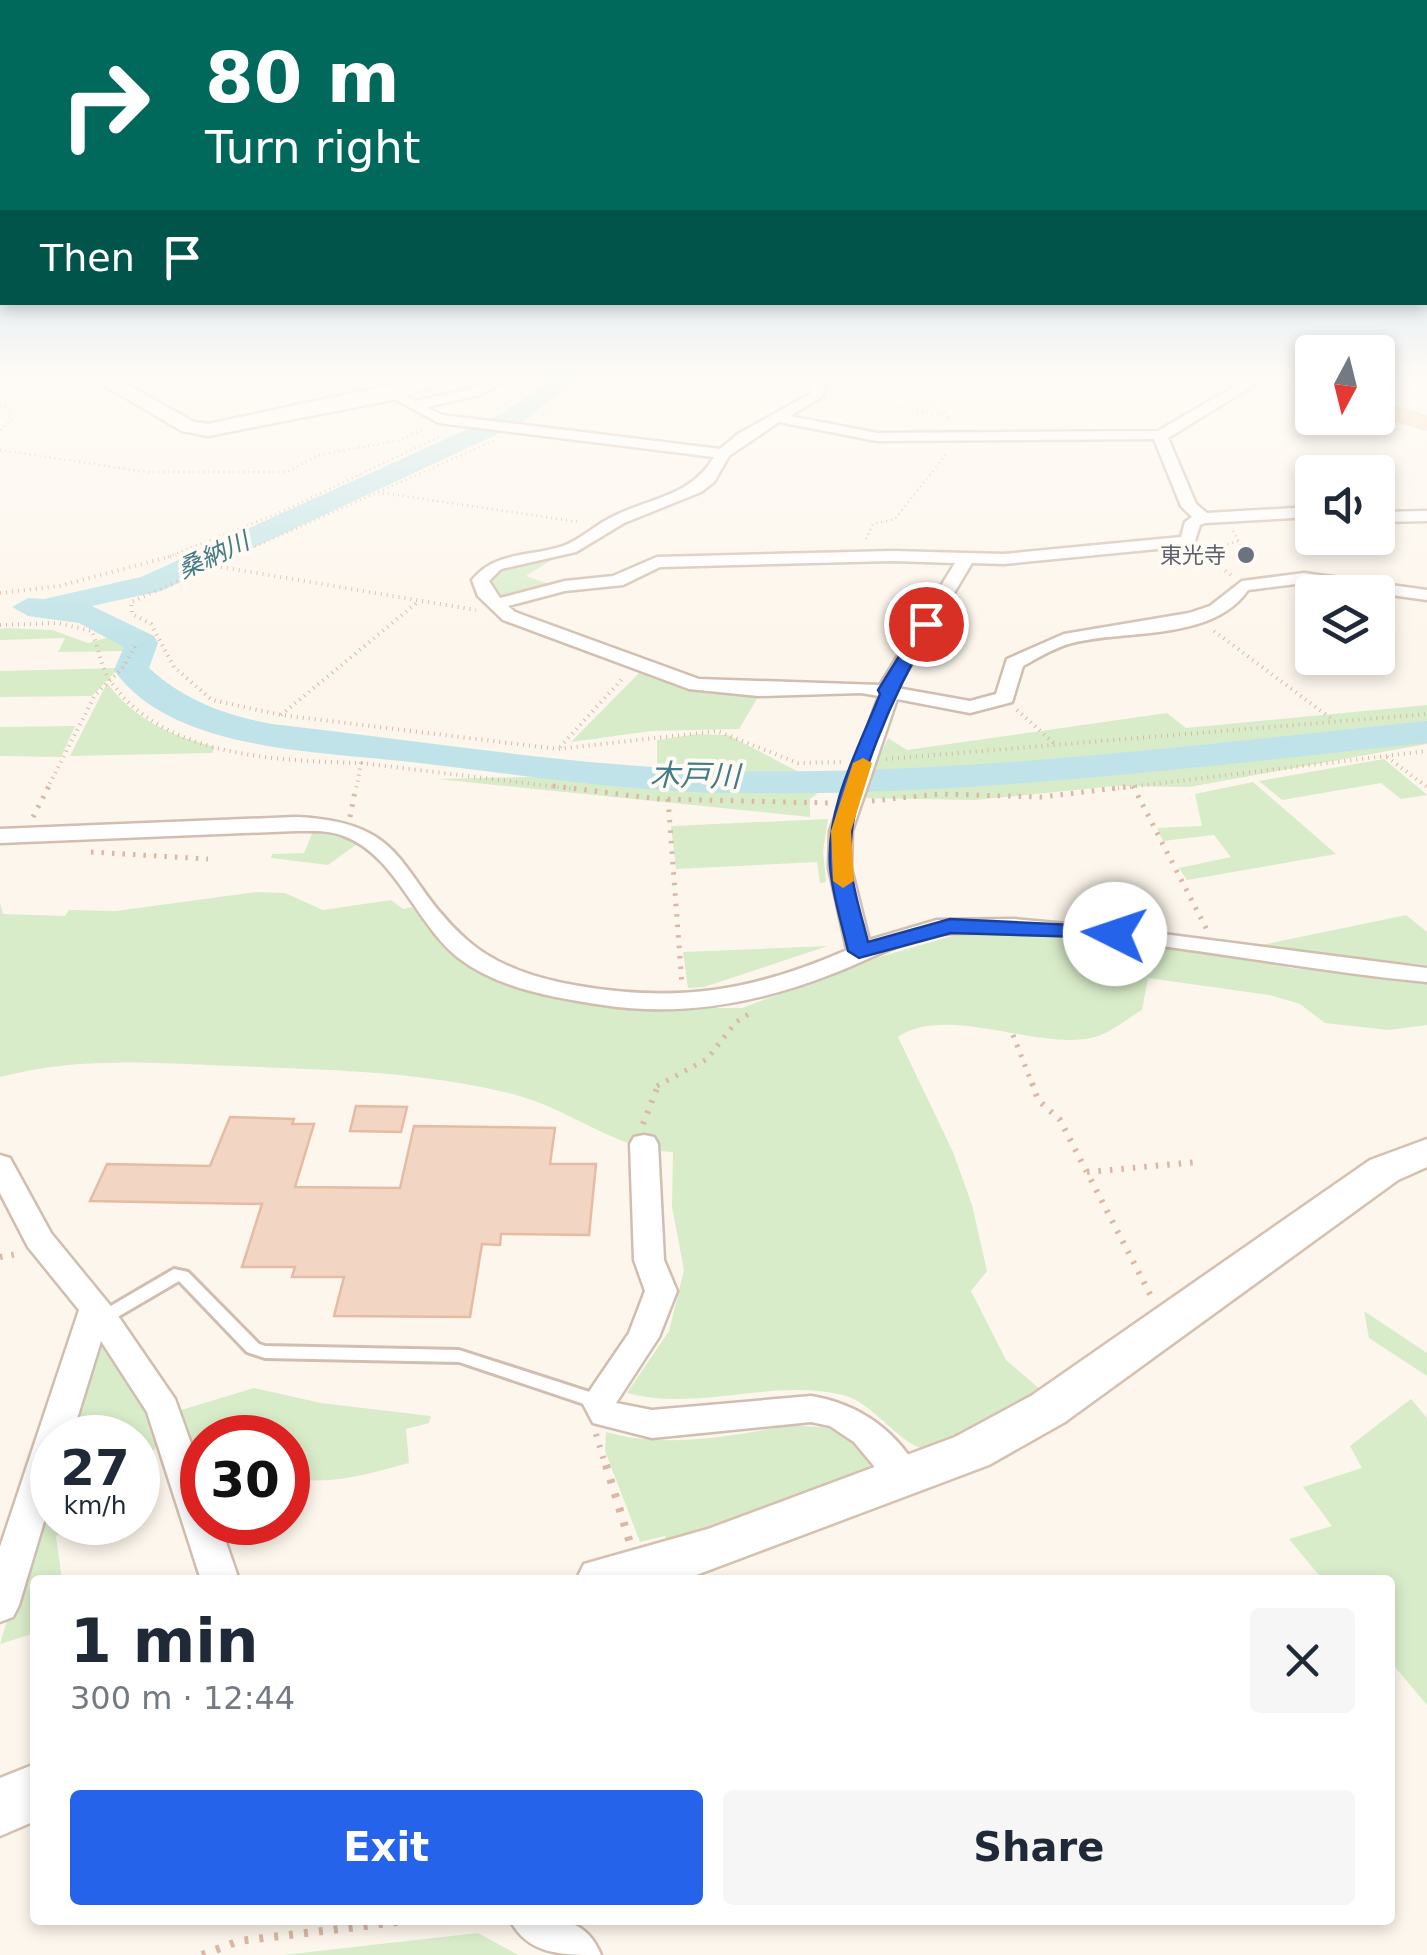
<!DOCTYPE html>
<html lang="en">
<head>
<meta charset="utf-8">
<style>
  body { margin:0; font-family:"DejaVu Sans","Noto Sans JP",sans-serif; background:#f6f6f7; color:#1f2937; height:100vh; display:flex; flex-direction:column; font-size:38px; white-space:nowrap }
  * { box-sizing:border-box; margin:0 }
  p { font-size:32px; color:#747a83 }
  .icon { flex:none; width:55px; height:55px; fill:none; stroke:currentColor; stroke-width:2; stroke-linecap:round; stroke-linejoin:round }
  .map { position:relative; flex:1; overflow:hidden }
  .sheet { position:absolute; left:30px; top:1575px; width:1365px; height:350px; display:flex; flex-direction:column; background:#fff; border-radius:10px; box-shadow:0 5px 15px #0003 }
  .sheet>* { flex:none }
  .guide { position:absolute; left:0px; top:0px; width:1428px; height:305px; box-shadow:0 5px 15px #0003; background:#00695c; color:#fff; overflow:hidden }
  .needle { width:65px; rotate:187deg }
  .controls { position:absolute; left:1295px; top:335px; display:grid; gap:20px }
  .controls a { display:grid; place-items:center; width:100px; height:100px; border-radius:10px; background:#fff; box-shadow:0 5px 15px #0003; font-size:50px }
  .speed { position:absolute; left:30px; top:1415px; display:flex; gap:20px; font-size:50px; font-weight:700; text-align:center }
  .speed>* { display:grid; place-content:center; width:130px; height:130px; border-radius:50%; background:#fff; box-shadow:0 5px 15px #0003; line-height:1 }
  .speed small { font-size:25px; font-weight:400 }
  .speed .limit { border:15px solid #d22; background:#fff; color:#111 }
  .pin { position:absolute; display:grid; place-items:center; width:85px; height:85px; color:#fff; margin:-42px; border:5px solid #fff; border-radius:50%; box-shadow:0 2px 10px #0007 }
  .me { position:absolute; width:110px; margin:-55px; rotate:274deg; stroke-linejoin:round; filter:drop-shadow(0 0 8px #0008) }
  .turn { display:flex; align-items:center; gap:35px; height:210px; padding:0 40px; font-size:45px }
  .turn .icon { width:130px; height:130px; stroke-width:2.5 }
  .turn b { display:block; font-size:70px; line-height:85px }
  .then { display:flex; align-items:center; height:95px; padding:0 40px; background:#0003; gap:20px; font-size:38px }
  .round { display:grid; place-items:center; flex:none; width:105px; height:105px; border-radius:10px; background:#f6f6f7 }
  .overview { display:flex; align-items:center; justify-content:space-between; height:170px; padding:0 40px }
  h1 { font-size:60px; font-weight:700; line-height:75px }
  .button { display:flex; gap:20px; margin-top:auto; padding:20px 40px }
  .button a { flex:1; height:115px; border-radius:10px; background:#2563eb; color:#fff; font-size:40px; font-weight:700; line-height:115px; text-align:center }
  .button a+a { background:#f6f6f7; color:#1f2937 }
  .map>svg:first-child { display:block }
  .green { fill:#d8ecc9 }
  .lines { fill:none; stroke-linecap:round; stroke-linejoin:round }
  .river { fill:#bfe3e8; fill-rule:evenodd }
  .building { fill:#f3d5c3; stroke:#e6bba3; stroke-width:2.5 }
  .lane-casing { stroke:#d1beb0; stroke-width:6 }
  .street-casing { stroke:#d1beb0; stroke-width:5 }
  .secondary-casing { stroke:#d6c0b0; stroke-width:5 }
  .primary-casing { stroke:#dad1cd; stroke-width:4 }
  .path-far4 { stroke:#d9b8a5; stroke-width:2.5; stroke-dasharray:1 4; stroke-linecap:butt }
  .path-far3 { stroke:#d9b8a5; stroke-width:4; stroke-dasharray:1 5; stroke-linecap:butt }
  .path-far2 { stroke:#d9b8a5; stroke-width:5; stroke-dasharray:2.5 8; stroke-linecap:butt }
  .path-far1 { stroke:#d9b8a5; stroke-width:6; stroke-dasharray:2.5 9; stroke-linecap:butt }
  .path { stroke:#d9b8a5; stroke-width:8; stroke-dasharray:4 11; stroke-linecap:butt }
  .lane { fill:#fff; fill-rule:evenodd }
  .street { fill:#fff; fill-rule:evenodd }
  .secondary { fill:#fff; fill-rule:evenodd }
  .primary { fill:#fbd9a5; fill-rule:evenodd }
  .route { fill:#2563eb; stroke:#184099; stroke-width:2.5 }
  .slow { fill:#f59e0b }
  .worship-dot { fill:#6b7280; stroke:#fffaf3; stroke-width:4 }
  .labels { text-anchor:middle; stroke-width:8; stroke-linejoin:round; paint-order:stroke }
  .far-worship-label { font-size:22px; fill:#5b616d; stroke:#fffaf3; text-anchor:end }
  .far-water-label { font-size:25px; font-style:italic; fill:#437c86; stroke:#fffaf3 }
  .water-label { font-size:30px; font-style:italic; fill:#437c86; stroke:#fffaf3 }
</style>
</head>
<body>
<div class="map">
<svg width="1427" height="1955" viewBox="0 0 1427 1955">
  <rect width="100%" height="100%" fill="#fdf6ec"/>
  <g class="green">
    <path d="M561 554 526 576 556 586 499 599 485 580 490 571Z"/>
    <path d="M6 628 52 630 88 643 113 636 132 644 128 651 58 652 65 638 0 640V629Z"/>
    <path d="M645 667 761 692 739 729 651 731 571 742Z"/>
    <path d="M119 668 92 696 0 697V671Z"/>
    <path d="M107 683C134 719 171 736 215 747L212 753 70 756Z"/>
    <path d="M1427 705V744L1189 787 1115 786 975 800 860 798 888 738 907 750 1167 713 1186 728Z"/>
    <path d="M75 726 61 757 0 756V727Z"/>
    <path d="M698 734 728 735 814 780 817 794 810 799V817L437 779 657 774V740Z"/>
    <path d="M1384 759 1427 795 1401 799 1381 783 1282 800 1259 781Z"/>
    <path d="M1253 782 1336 854 1187 880 1179 868 1231 857 1214 835 1163 841 1157 828 1202 826 1195 794Z"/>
    <path d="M828 819 823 851 826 882 820 883 817 862 676 869 671 826Z"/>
    <path d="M314 829 350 836 357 844 328 865 271 858 272 854 304 853Z"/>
    <path d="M256 892 285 893 323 910 391 900 403 909 412 907 458 954 639 1008H742L876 958 959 934 1146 939 1209 948 1291 968 1427 982V1025L1389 1030 1325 1023 1300 1004 1269 995 1148 978 1142 1010C1128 1018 1111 1033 1095 1037 1041 1052 945 1003 898 1037L953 1152 972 1205 987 1271 971 1291 1006 1360 1041 1390C1010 1409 969 1443 932 1449 904 1453 876 1403 843 1395 771 1378 698 1412 627 1393L669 1331 684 1270 672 1207 673 1152C616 1150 570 1109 516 1095 424 1071 329 1070 235 1066 154 1063 79 1056 0 1077V903L3 914 65 916 69 910 116 911Z"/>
    <path d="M1406 915 1427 932V965L1257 946Z"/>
    <path d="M828 946 704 987 688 988 683 952Z"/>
    <path d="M1364 1311 1427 1353V1376L1369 1338Z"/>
    <path d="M96 1327 145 1398 157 1442 155 1449 138 1456V1438H61Z"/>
    <path d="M254 1388 321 1403 431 1416 429 1423 406 1429 409 1463C372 1473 325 1488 288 1476V1438H202V1449L195 1452 178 1411Z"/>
    <path d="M1411 1399 1427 1418V1705L1390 1661V1580H1323L1289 1539 1332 1526 1303 1487 1362 1468 1350 1446Z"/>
    <path d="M791 1425 846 1429 870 1456 869 1470 669 1548 665 1536 640 1542 605 1451 606 1432C664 1449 733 1436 791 1425Z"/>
    <path d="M52 1464V1522L80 1523 56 1536 62 1580H35V1633L0 1644Z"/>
    <path d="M478 1933 518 1955H283Z"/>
  </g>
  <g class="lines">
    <path class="river" d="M556 375H583L521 423 161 591 92 606 154 636 158 643 149 668C185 701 225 715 272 724 424 741 579 767 732 771 964 775 1196 745 1427 721V743C1196 767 965 797 733 793 622 792 511 773 402 761 314 751 170 750 114 670L124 647 79 623 28 616 12 607 28 598 44 599 141 577 503 413Z"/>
  </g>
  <g class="building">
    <path d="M356 1106 407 1107 401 1132 350 1131Z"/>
    <path d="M230 1117 294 1119 292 1124H314L295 1187 400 1188 414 1126 555 1128 550 1164H596L589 1235 501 1234 500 1245 482 1244 470 1317 334 1316 344 1277H292L295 1267H242L262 1204 90 1201 107 1164 210 1166Z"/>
  </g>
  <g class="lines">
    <g class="lane-casing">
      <path id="lane" d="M174 1269 188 1272 259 1344 265 1346 459 1350 605 1397 607 1402 605 1407 599 1409 459 1362 265 1358 247 1352 179 1281 109 1322 103 1324 97 1322 95 1318 97 1314Z"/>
    </g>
    <g class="street-casing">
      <g id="street">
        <path d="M500 375H517L479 395 426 407 442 415 720 449 738 434 810 394 814 375H826L823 396 790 416 877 433 1158 431 1254 375H1270L1168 438 1196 504 1207 513 1312 507V517L1205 523 1200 525 1194 544 1188 546 1004 564 972 563 897 688 970 701 996 694 1007 659 1064 634 1189 613 1210 606 1242 581 1304 573 1427 590V600L1304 583 1248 590C1212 642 1126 629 1072 643 1055 647 1038 658 1023 666L1012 702 970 713 897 699 852 831 851 868 869 940 937 920 1014 919 1132 930 1427 968V982C1270 968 1112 927 953 933 910 935 872 959 832 974 758 1003 681 1017 603 1005 555 998 500 989 460 959 416 926 396 853 341 835 327 830 311 831 296 831L0 843V829L296 817C412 822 396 877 467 940 498 967 538 979 579 986 679 1003 753 991 847 950L829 868 830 831 879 696 861 693 758 696 689 689 503 620 478 596 472 580C495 551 530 557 563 546 580 540 594 526 610 518 648 498 691 497 714 457L439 423 385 394 392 390 416 401 470 389ZM779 422 877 441 1154 439 1181 506 1192 517 1185 522 1181 537 1004 554 892 551 657 557 613 576 565 581 500 598 489 581 501 569 576 552 624 523 701 492 714 482 729 456ZM892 561 955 563 880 685 699 679 515 612 508 606 565 591 623 585 660 567Z"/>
        <path d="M1427 511V521L1378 522V512Z"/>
        <path d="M644 1135 654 1137 658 1144 664 1260 677 1291 659 1337 616 1403 652 1410 811 1396C861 1404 900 1433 923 1479L917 1489 905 1493 893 1489 854 1442 830 1426 811 1422 652 1438 593 1423 582 1402 629 1333 645 1291 634 1260 630 1144 634 1137Z"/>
        <path d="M0 1155 10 1158 51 1233 114 1310 175 1399 202 1474V1522H219L239 1580H201L147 1412 101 1341 71 1438H52V1495L19 1605 13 1617 0 1622V1547L79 1310 28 1247 0 1193Z"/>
        <path d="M510 1920C549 1920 584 1912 601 1955 562 1955 528 1955 510 1920Z"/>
      </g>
    </g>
    <g class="secondary-casing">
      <g id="secondary">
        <path d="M87 375H110L194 422 208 424 437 375H467L392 400 208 436 182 431Z"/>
        <path d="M1427 1139V1167L1398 1180 1065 1422 989 1465 683 1580H576L584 1564 708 1529 955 1437 1031 1396 1370 1160Z"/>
        <path d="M35 1764V1821L0 1836V1778Z"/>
      </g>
    </g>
    <g class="primary-casing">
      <g id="primary">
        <path d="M1255 375H1285L1312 384V396Z"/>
        <path d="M1378 403 1427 417V429L1378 415Z"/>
      </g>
    </g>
    <g class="path-far4">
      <path d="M658 375 788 393"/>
      <path d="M834 393 950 418"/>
      <path d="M0 405 8 408 12 418 0 431"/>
      <path d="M496 409 554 375"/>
      <path d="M542 414 603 375"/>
      <path d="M948 417 941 402 949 375"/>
      <path d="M0 450 147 472H287L318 455 396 441 425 429"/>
      <path d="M383 493 579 522"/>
      <path d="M1233 531 1242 547"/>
      <path d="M866 539 873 524 895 519 947 453"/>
      <path d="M1200 549 1210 557"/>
      <path d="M168 557 281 512 441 436"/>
      <path d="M232 557 493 441"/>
      <path d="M1214 557 1222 554 1219 547 1238 541"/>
    </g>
    <g class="path-far3">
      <path d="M238 555 131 602 132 614 151 624 174 667 212 700 281 715 558 749 717 731 798 763 845 762"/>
      <path d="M1207 555 1233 577"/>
      <path d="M1214 557 1220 555"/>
      <path d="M221 567 476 610"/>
      <path d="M0 593 59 586 176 555"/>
      <path d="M0 625 58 623 92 631C98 647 101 668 111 682 164 757 278 761 361 763L356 789"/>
      <path d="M1214 631 1333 720"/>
      <path d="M1017 710 1056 745"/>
      <path d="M281 715 419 601"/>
      <path d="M560 747 623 678"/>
      <path d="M1387 757 1427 787"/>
      <path d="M886 759 1427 714"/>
      <path d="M361 763 574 789"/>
      <path d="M47 789 95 695 122 669 136 645"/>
      <path d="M1112 789 1427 751"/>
    </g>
    <g class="path-far2">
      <path d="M553 786 660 799 831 803"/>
      <path d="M1133 786 1207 930"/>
      <path d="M668 799 682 985"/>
      <path d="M872 801 939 794 1042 797 1133 786"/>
      <path d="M33 817 49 786"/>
      <path d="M350 817 356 786"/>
      <path d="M91 852 208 859"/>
      <path d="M1013 1035 1033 1086"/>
      <path d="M657 1086 707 1059 736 1022 752 1012"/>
    </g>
    <g class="path-far1">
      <path d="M1032 1083 1038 1100 1060 1120 1153 1300"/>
      <path d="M643 1124 659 1083"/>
      <path d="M1087 1172 1198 1162"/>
      <path d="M0 1257 22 1253"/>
      <path d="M596 1434 606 1467"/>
    </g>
    <g class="path">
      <path d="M606 1465 630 1543"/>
      <path d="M202 1955 239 1941 415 1920"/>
    </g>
    <use href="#lane" class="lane"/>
    <use href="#street" class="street"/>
    <use href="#secondary" class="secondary"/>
    <use href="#primary" class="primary"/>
  </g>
  <linearGradient id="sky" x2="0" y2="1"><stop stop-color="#97c7e8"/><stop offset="0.58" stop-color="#fefbf6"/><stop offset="1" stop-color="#fefbf6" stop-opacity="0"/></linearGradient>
  <rect width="1427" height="649" fill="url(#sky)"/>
  <path class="route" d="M921 621 934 624C899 683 844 796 851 867 853 891 862 917 868 942L950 919 1115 927 1126 934 1123 938 951 933 859 958 848 951C842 924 832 894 830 866 826 806 859 748 880 694L878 690Z"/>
  <path class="slow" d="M863 758 872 763 851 831 854 881 843 888 833 881 831 831 853 763Z"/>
  <circle class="worship-dot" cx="1246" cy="555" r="10"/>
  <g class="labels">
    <g class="far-worship-label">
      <text x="1226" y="563">東光寺</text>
    </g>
    <g class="far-water-label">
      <text transform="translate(213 555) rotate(-25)" y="9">桑納川</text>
    </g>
    <g class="water-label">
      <text transform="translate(695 776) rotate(1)" y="10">木戸川</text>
    </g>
  </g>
</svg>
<div class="controls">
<a><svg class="needle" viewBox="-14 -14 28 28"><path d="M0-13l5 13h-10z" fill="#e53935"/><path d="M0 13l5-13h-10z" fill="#747a83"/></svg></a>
<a><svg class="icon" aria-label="sound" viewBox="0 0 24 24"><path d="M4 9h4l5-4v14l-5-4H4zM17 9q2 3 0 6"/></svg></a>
<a><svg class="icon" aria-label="layers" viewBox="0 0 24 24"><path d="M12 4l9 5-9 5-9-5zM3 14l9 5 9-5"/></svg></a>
</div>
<div class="speed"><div>27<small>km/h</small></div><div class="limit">30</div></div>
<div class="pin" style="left:926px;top:624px;background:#d93025"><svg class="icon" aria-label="arrive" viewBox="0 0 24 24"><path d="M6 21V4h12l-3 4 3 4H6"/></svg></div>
<svg class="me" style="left:1115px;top:934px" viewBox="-20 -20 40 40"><circle r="19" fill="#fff"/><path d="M0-13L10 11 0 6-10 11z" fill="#2563eb"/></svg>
<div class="guide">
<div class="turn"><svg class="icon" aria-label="right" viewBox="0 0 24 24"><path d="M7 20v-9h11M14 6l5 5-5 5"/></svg><div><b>80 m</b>Turn right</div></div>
<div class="then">Then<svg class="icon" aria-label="arrive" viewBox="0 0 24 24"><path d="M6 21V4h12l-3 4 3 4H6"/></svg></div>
</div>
<section class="sheet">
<div class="overview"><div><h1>1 min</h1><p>300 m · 12:44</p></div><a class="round"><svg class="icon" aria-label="close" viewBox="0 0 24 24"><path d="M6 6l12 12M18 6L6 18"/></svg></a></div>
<div class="button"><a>Exit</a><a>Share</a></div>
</section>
</div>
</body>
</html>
